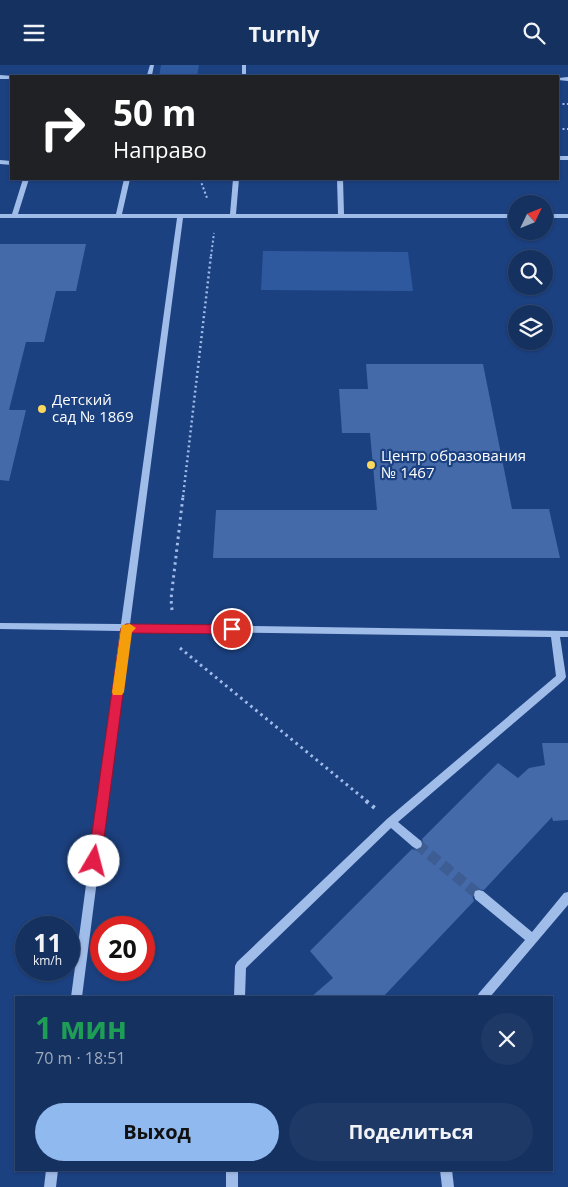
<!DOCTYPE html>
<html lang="ru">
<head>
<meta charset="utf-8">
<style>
  body { margin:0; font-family:"Open Sans",sans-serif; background:#1e3966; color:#f1f3f6; height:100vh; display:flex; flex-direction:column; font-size:19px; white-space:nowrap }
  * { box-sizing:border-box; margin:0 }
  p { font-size:16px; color:#9da9bd }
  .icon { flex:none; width:28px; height:28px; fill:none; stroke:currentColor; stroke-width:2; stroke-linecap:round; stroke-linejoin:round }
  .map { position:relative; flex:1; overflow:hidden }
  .sheet { position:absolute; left:15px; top:931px; width:538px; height:175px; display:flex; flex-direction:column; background:#153160; border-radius:0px; box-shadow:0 1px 4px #0004,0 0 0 1px #344c75 }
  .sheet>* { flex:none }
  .guide { position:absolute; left:10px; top:10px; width:549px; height:105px; border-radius:0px; box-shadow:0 1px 4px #0004,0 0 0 1px #344c75; background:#202124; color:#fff; overflow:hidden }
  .needle { width:32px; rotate:47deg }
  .tools { position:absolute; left:508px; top:130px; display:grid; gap:10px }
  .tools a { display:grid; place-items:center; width:45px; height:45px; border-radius:50%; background:#153160; box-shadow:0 1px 4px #0004,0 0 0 1px #344c75; font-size:25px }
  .speed { position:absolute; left:15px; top:851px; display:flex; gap:10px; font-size:25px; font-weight:700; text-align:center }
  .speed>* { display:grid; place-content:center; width:65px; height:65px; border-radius:50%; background:#153160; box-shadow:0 1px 4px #0004,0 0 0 1px #344c75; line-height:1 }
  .speed small { font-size:12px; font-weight:400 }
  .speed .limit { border:8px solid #d22; background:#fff; color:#111 }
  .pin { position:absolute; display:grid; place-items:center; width:42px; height:42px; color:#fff; margin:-21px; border:2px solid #fff; border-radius:50%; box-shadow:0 1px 5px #0007 }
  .me { position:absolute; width:55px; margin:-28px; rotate:8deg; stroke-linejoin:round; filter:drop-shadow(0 0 4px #0008) }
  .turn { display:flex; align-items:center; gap:18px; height:105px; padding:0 20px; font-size:22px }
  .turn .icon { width:65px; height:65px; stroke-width:2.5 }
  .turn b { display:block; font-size:35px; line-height:42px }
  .round { display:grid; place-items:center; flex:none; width:52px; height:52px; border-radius:26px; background:#1e3966 }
  .head { display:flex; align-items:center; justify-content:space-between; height:85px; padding:0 20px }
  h1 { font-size:30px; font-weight:700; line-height:38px; color:#1e9e55 }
  .button { display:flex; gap:10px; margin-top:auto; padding:10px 20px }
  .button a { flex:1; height:58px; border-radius:30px; background:#90b9f0; color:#111; font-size:20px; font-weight:700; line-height:58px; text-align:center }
  .button a+a { background:#1e3966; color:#f1f3f6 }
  header { display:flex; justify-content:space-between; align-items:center; height:65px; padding:0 20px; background:#153160; font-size:22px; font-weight:700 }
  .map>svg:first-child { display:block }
  .green { fill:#2f599f }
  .building { fill:#446aaa }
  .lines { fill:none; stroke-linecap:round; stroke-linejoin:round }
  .minor-tunnel { stroke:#3e5e93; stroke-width:11; stroke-dasharray:11 5.5; stroke-linecap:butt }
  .path-far3 { stroke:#a0bce9; stroke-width:2; stroke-dasharray:2 2.5; stroke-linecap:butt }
  .path-far2 { stroke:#a0bce9; stroke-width:2.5; stroke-dasharray:2 3; stroke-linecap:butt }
  .path-far1 { stroke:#a0bce9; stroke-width:3; stroke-dasharray:2.5 4; stroke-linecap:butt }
  .path { stroke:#a0bce9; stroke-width:4; stroke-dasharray:3 5; stroke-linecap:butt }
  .minor { fill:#a0bce9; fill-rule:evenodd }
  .route { fill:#e11d48; stroke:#92132f }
  .slow { fill:#f59e0b }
  .poi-dot { fill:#fad75d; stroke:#1c4180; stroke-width:2 }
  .labels { text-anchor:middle; stroke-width:4.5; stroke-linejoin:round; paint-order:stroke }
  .poi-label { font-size:15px; fill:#fff; stroke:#1c4180; text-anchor:start }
</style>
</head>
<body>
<header><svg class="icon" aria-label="menu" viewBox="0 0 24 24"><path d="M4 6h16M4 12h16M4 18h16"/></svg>Turnly<svg class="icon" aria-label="search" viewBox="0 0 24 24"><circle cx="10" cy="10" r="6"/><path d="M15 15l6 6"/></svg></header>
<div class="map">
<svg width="568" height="1122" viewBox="0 0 568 1122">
  <rect width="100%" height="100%" fill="#1c4180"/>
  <g class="green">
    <path d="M161 0H199L197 11H159Z"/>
    <path d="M263 186 408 187 413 226 261 225Z"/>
  </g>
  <g class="building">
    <path d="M0 179H86L76 226H56L44 277H26L9 345H26L9 416 0 415Z"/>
    <path d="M366 299H483L512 444H549L560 493H213L216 445H377L370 368H342L339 324H368Z"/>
    <path d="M542 678H568V755L553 756 552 752 484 825 475 824 472 830 474 836 383 932H311L333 913 310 886 412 784 418 786 422 784 424 780 422 774 498 698 518 713 529 703 545 700Z"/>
  </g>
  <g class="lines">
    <path class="minor-tunnel" d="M417 779 479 830"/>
    <g class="path-far3">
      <path d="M558 39H568"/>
      <path d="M558 64H568"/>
      <path d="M200 114 207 133"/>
      <path d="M211 191 214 168"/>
    </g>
    <path class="path-far2" d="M183 432 211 190"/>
    <g class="path-far1">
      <path d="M172 545 171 534 183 431"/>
      <path d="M180 583 368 737"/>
    </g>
    <path class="path" d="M366 736 376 744"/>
    <g class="minor">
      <path d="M150 0H154L152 10H239L241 11H130L132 10H147Z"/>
      <rect x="242" y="0" width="4" height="11"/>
      <path d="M0 10 13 11H11V14H0Z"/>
      <path d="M568 12V16L558 15V13Z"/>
      <rect x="558" y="91" width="10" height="4"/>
      <path d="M0 95 11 96V100L0 99Z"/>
      <path d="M23 114H29L18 149H116L124 114H130L122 149H230L233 114H239L236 149H338L337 114H343L344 149H516V153H183L130 559 568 566V572H560L566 612 564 615 398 757 421 776 422 779 421 782 417 784 413 782 391 763 246 903 245 932H234L235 901 237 897 387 754 556 611 551 572 129 566 82 932H71L120 566 0 564V558L121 559 177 153H0V149H12Z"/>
      <rect x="544" y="149" width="24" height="4"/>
      <path d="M479 825 483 826 532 867 564 828 568 827V840L490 932H477L479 928 525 875 475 834 474 830 475 826Z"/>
      <path d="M46 1105H58L56 1122H44Z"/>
      <rect x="226" y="1105" width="12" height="17"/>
      <path d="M440 1105H452L454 1122H442Z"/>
    </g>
  </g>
  <path class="route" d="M126 559 232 560 237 564 232 569 131 568 101 796 99 801 94 803 90 801 88 796 121 563Z"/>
  <path class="slow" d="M130 559 136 563 132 567 124 627 122 630H113L112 627 121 563 122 560Z"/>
  <g class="poi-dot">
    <circle cx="42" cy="344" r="5"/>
    <circle cx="371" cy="400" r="5"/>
  </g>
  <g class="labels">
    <g class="poi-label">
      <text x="52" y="340">Детский<tspan x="52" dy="17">сад № 1869</tspan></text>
      <text x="381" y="396">Центр образования<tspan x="381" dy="17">№ 1467</tspan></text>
    </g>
  </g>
</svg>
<div class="tools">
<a><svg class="needle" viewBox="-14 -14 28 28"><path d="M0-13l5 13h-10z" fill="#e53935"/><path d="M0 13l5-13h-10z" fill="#9da9bd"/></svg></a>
<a><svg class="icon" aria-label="search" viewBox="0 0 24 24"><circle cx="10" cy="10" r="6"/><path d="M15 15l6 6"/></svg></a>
<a><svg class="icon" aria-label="layers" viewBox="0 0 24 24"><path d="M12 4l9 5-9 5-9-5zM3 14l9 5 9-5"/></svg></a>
</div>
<div class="speed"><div>11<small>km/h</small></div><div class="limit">20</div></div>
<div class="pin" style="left:232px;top:564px;background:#d93025"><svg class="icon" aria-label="arrive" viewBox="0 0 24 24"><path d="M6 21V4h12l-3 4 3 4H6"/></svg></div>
<svg class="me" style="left:94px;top:796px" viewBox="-20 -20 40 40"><circle r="19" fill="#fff"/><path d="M0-13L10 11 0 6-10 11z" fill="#e11d48"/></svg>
<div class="guide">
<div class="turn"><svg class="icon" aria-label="right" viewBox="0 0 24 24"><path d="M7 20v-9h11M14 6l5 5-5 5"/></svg><div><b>50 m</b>Направо</div></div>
</div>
<section class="sheet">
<div class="head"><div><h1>1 мин</h1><p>70 m · 18:51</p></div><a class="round"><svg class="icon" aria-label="close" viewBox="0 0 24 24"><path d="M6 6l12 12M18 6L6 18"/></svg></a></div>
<div class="button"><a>Выход</a><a>Поделиться</a></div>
</section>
</div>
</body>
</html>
